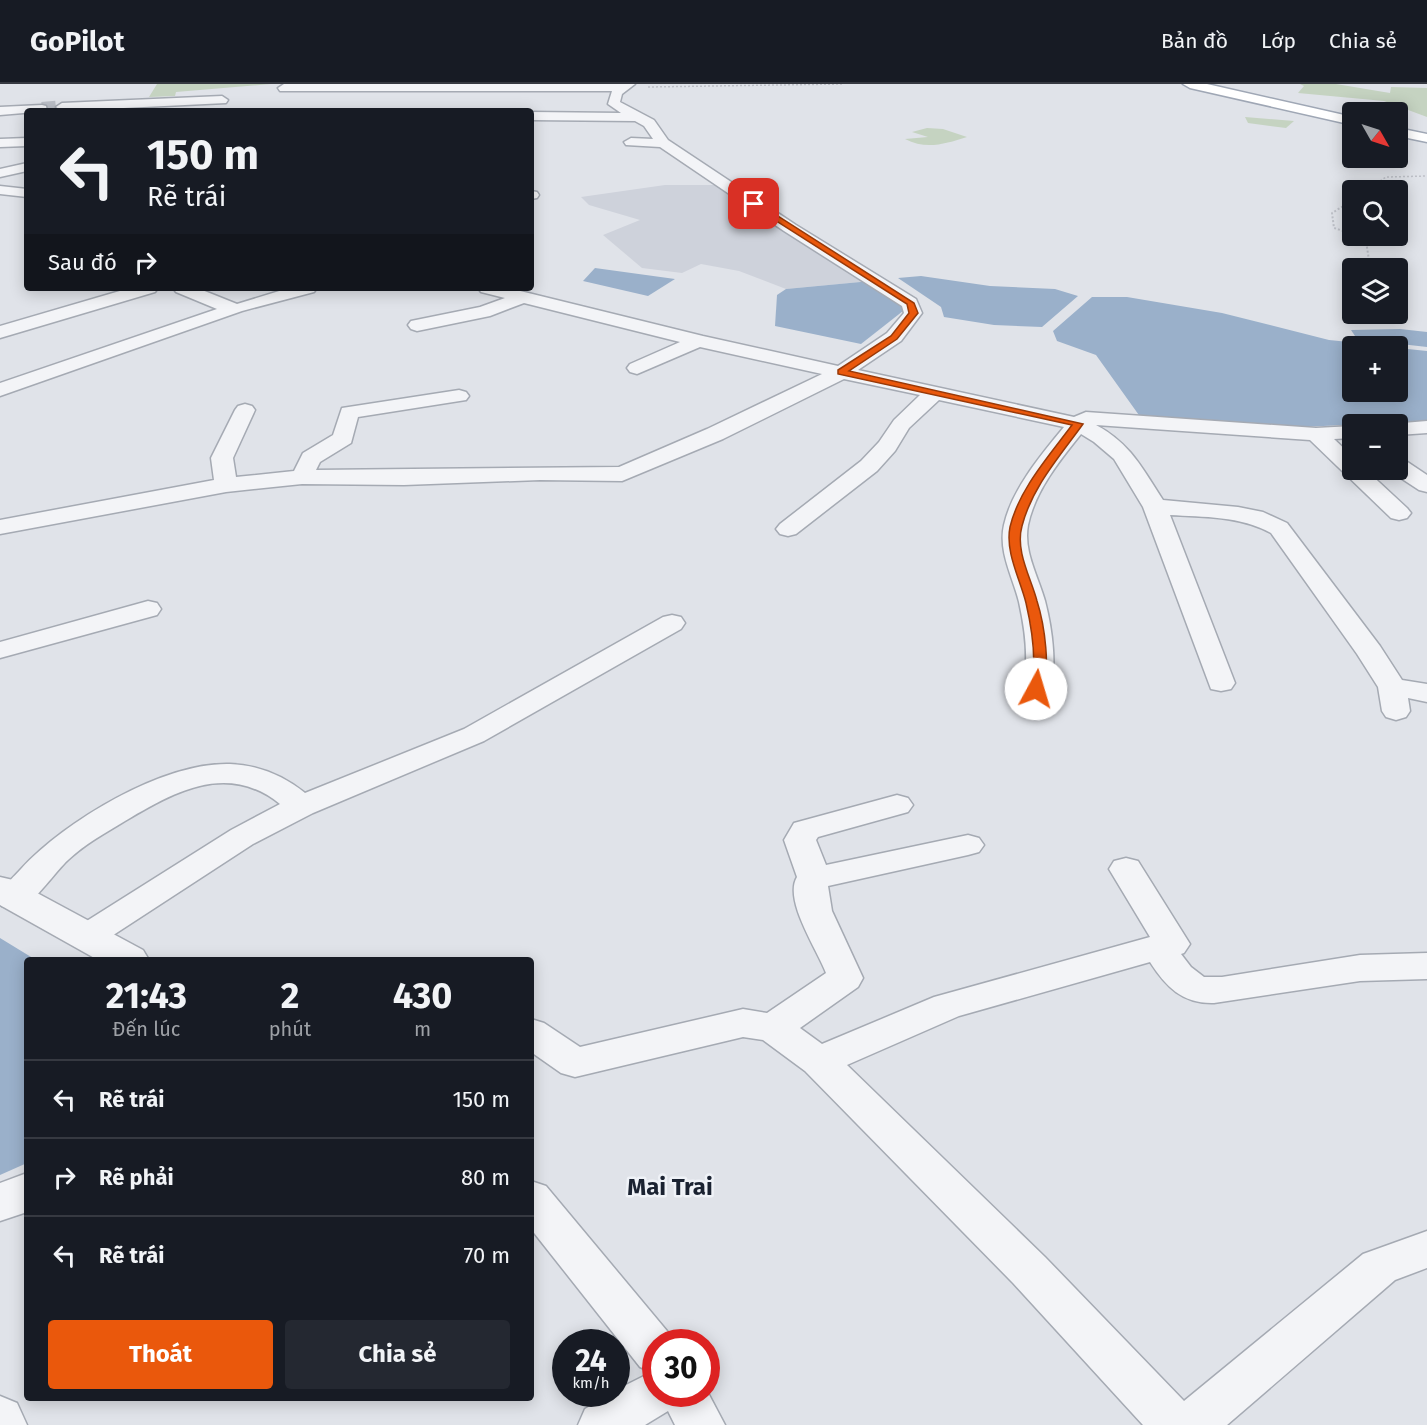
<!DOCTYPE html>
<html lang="vi">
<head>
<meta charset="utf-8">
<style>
  body { margin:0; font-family:"Fira Sans",sans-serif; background:#242831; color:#f1f3f6; height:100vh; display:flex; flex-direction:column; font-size:22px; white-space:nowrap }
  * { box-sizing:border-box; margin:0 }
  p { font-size:20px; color:#9ea1a6 }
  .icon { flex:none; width:33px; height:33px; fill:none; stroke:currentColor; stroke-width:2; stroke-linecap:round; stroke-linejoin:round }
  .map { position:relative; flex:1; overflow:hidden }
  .drawer { position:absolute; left:24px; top:873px; width:510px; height:444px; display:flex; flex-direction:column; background:#171b24; border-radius:6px; box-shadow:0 3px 15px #0003 }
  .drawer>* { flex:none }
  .guide { position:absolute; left:24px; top:24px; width:510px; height:183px; border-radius:6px; box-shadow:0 3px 15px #0003; background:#171b24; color:#f1f3f6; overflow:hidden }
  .needle { width:39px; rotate:129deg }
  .fabs { position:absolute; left:1342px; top:18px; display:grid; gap:12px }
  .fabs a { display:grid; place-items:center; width:66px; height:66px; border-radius:6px; background:#171b24; box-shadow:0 3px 15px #0003; font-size:30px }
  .speed { position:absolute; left:552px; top:1245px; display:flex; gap:12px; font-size:30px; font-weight:700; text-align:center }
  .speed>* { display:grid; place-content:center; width:78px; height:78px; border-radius:50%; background:#171b24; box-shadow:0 3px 15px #0003; line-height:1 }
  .speed small { font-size:15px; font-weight:400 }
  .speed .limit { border:9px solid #d22; background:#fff; color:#111 }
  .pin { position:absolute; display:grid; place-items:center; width:51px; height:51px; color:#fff; margin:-26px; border-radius:12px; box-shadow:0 3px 9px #0006 }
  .me { position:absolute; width:66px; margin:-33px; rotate:6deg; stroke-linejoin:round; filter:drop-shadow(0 0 4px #0008) }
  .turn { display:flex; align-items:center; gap:21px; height:126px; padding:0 24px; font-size:27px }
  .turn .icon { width:78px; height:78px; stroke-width:2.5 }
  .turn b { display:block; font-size:42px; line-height:51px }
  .then { display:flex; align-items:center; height:57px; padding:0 24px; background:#0003; gap:12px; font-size:22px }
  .eta { display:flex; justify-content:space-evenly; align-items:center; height:102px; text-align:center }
  .eta b { font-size:36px; font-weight:700; line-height:42px }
  .button { display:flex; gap:12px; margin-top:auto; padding:12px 24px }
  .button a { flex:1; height:69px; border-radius:6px; background:#ea580c; color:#fff; font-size:24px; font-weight:700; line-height:69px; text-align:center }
  .button a+a { background:#242831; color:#f1f3f6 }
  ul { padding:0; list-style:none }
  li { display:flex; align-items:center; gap:18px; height:78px; padding:0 24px; border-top:2px solid #363941 }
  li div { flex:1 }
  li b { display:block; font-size:22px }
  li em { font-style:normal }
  header { display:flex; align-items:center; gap:36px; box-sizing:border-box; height:84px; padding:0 30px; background:#171b24; border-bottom:2px solid #363941 }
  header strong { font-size:28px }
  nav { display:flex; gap:33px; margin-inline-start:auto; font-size:21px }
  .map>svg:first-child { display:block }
  .built { fill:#ced2db }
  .green { fill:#c5d3c1 }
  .water { fill:#9ab0ca }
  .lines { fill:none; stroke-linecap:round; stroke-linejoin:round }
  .minor-tunnel { stroke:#bbbfc7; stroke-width:14; stroke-dasharray:14 7; stroke-linecap:butt }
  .minor-casing { stroke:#a5aab3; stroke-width:3 }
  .tertiary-casing { stroke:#a5aab3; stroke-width:3 }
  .primary-casing { stroke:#9fa7b5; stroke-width:3 }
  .path-far1 { stroke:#bec1c8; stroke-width:1.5; stroke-dasharray:2 2; stroke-linecap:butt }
  .path { stroke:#bec1c8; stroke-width:2; stroke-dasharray:2 2; stroke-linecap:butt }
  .minor { fill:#f3f4f7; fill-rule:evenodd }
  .tertiary { fill:#f3f4f7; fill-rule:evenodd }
  .primary { fill:#fff; fill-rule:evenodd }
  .route { fill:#ea580c; stroke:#983908; stroke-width:1.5 }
  .labels { text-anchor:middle; stroke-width:5; stroke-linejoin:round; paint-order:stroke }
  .near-quarter-label { font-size:24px; font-weight:bold; fill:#1a2231; stroke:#eff2f7 }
</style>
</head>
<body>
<header>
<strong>GoPilot</strong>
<nav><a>Bản đồ</a><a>Lớp</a><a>Chia sẻ</a></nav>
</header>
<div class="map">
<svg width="1427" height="1341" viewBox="0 0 1427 1341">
  <rect width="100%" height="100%" fill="#e0e3e9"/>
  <path class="built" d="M665 101H716L871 197 786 205 739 187 701 180 682 189 642 184 603 151 640 136 589 121 581 113Z"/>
  <g class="green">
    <path d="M157 0H271L176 8 175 12 149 13Z"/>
    <path d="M1300 0H1336L1390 9 1391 3 1427 4V33L1384 17 1298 9 1304 2Z"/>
    <path d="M1245 33 1294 37 1286 44 1248 39Z"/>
    <path d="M927 44 943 45 967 53C945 60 926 66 905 55L928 53 912 48Z"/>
  </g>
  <g class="water">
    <path d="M595 184 675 195 648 212 583 197Z"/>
    <path d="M921 192 990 202 1055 205 1078 212 1042 243 994 241 944 233 941 223 898 194Z"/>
    <path d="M871 197 903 216V227L861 260 775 242 777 211 786 205Z"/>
    <path d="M1092 213H1127L1222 229 1329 256 1389 262H1353V308H1398V264L1427 267V337L1302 343 1141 334 1096 271 1057 257 1053 247Z"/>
    <path d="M1400 245 1427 248V263L1357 255 1351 246Z"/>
    <path d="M0 854 36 876H27V1079L0 1091Z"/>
  </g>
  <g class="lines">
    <path class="minor-tunnel" d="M42 25 62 23"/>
    <g class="minor-casing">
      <g id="minor">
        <path d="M284 0H635L622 10 620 18 654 36 668 56 796 141 916 215 922 229 901 257 858 286 1074 333 1086 328 1316 344 1353 342V354L1334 355 1353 373V386H1366L1407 424 1411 429 1407 434 1399 436 1391 434 1310 356 1096 341C1131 360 1142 384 1163 416L1238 423 1263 428 1287 439 1380 562 1402 596 1427 600V618L1408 614 1410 627 1406 633 1396 636 1386 633 1382 627 1378 603 1357 570 1271 449C1241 432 1203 433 1170 431L1235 599 1231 605 1221 607 1211 605 1143 423 1114 375 1094 358 1081 350C1060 376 1035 407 1028 441 1023 467 1038 492 1045 517 1051 540 1060 590 1046 611L1036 613 1026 611 1022 605C1030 578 1025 545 1019 518 1013 493 998 468 1004 441 1012 405 1041 371 1064 343L939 316 909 344 895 367 877 387 796 450 788 452 780 450 776 445 780 440 861 377 879 358 894 336 920 311 844 295 723 355 622 397 540 396 404 401 302 400 226 408 0 450V436L214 396 211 374 235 326 238 322 245 320 252 322 255 326 233 374 236 393 294 387 303 369 333 351 342 324 459 306 466 308 469 312 466 316 358 333 351 359 320 378 316 386 619 383 707 345 822 290 700 263 637 290 630 288 627 284 630 280 680 258 524 219 490 232 417 247 411 245 408 241 411 237 480 223 505 214 481 208 478 204H508L703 252 838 282 887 249 904 229 902 222 784 147 660 63 626 61 624 58 631 54 653 55 644 42 635 37 531 36V28L621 29 608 20 612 7H280L278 4Z"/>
        <path d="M222 12 228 16 226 19 62 27 56 23 62 19Z"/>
        <path d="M42 21 46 22 47 27 0 31V23Z"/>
        <path d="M27 54V62L0 63V55Z"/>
        <path d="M27 79V87L0 93V85Z"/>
        <path d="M0 102 27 105V113L0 110Z"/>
        <path d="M531 107 537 108 539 111 537 114 531 115Z"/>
        <path d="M130 204H158L155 208 0 254V242Z"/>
        <path d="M173 204H197L237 220 289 204H317L314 208 242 227 0 312V299L217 225 176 208Z"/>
        <path d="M1427 337V349L1398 351V340H1391Z"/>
        <path d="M1398 375 1406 377 1427 391V408L1419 406 1390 387 1398 386Z"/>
        <path d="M148 517 157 519 161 525 157 531 0 574V558Z"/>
        <path d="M672 531 681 533 685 539 681 545 484 657 313 729 253 760 98 861 86 865 74 861 69 853 74 845 231 746 280 720C228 678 175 707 125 737 105 749 85 760 68 776 57 786 34 818 24 822 16 826 10 824 2 822L0 819C0 804 11 796 21 785 65 737 163 678 230 680 258 681 284 692 305 709L464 645 663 533Z"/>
        <path d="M897 711 908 714 913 721 908 728 818 753 816 756 826 781 968 751 979 754 984 761 979 768 968 771 828 802 832 827 863 894 858 903 800 944 822 960 934 913 1150 853 1109 785 1114 777 1126 774 1138 777 1190 860 1184 869 1181 870 1191 883 1204 893H1222L1360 871 1427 869V895L1360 897 1214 919C1183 920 1166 903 1150 878L959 932 847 981 1045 1173 1184 1317 1363 1170 1427 1147V1184L1395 1196 1227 1341H1143L1013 1199 805 987 763 956 743 953 575 993 561 989 531 968V935L544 939 580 963 743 925 767 929 826 889C818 867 783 816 797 793L784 756 794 739Z"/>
        <path d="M531 1097 546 1102 672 1253 675 1258H656V1310H706V1305L725 1341H675L668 1327 645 1341H578L585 1325 611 1310H616V1306L652 1288 640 1283 531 1145Z"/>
        <path d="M0 1312 17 1319 27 1341H0Z"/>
      </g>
    </g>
    <g class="tertiary-casing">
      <g id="tertiary">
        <path d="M0 793 13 796 143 866 149 876H98L0 821Z"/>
        <path d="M27 1089V1128L0 1137V1099Z"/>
      </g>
    </g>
    <g class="primary-casing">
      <g id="primary">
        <path d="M1183 0H1207L1353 33V41L1190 4Z"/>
        <path d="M1398 44 1427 50V58L1398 52Z"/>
      </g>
    </g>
    <g class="path-far1">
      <path d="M648 3 843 0"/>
      <path d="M1367 106 1386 93 1427 92"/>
    </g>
    <g class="path">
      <path d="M1353 116 1332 129 1334 144 1353 150"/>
      <path d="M1357 152 1366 157 1369 176 1380 184"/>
      <path d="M1398 211 1404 220"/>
    </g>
    <use href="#minor" class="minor"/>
    <use href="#tertiary" class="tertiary"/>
    <use href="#primary" class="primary"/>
  </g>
  <path class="route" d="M751 118H756L914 219 918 229 897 255 849 287 1083 340C1060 372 1032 403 1022 442 1015 467 1031 494 1037 517 1044 539 1052 588 1041 608L1036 609 1030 605C1038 579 1032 545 1026 519 1020 495 1005 468 1010 443 1019 405 1049 372 1072 341L838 290V286L891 252 909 229 907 220 751 121Z"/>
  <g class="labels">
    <g class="near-quarter-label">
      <text x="670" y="1111">Mai Trai</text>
    </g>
  </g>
</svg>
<div class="fabs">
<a><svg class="needle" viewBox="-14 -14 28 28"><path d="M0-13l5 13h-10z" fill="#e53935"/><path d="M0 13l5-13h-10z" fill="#9ea1a6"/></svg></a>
<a><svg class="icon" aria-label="search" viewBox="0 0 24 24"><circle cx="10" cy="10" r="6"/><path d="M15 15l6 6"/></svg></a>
<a><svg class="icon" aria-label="layers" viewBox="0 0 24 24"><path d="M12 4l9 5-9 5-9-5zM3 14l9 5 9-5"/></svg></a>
<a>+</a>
<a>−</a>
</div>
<div class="speed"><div>24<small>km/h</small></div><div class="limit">30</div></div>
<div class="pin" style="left:754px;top:120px;background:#d93025"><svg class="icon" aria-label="arrive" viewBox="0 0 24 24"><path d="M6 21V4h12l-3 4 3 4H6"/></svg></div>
<svg class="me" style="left:1036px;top:605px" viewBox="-20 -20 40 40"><circle r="19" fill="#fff"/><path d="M0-13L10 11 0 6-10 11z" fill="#ea580c"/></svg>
<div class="guide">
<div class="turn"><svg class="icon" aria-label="left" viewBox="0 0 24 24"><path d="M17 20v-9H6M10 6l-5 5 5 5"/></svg><div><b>150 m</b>Rẽ trái</div></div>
<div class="then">Sau đó<svg class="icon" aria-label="right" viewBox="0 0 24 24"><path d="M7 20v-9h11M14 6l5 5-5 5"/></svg></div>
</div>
<section class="drawer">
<div class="eta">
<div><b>21:43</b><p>Đến lúc</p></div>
<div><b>2</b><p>phút</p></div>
<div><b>430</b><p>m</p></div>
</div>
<ul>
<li><svg class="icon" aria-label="left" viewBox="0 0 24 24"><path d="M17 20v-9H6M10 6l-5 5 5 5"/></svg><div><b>Rẽ trái</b></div><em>150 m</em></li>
<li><svg class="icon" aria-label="right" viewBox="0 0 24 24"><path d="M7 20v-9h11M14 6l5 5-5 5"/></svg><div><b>Rẽ phải</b></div><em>80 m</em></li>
<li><svg class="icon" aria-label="left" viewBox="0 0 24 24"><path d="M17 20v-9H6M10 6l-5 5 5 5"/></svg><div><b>Rẽ trái</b></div><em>70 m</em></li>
</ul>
<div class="button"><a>Thoát</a><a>Chia sẻ</a></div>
</section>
</div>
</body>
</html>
